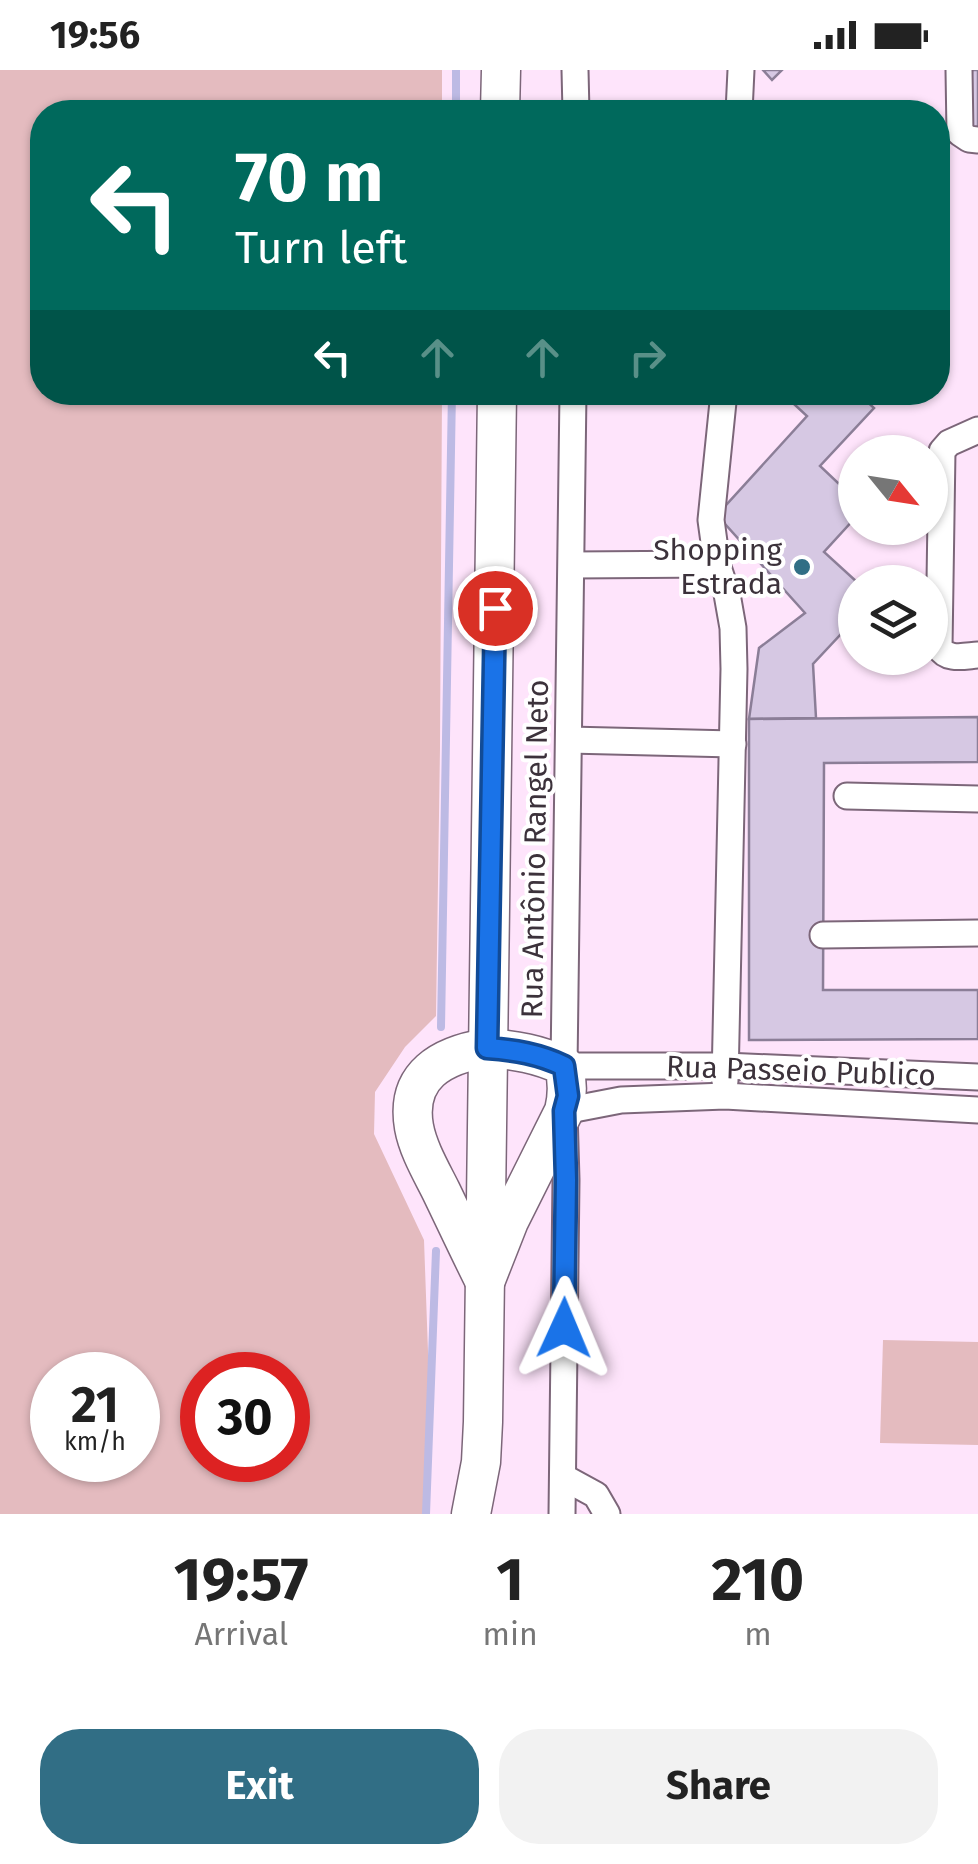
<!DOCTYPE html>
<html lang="en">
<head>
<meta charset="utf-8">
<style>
  body { margin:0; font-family:"Fira Sans",sans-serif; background:#f2f2f2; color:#222; height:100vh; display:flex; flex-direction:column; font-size:38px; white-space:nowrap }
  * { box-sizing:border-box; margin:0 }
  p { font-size:32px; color:#767676 }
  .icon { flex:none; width:55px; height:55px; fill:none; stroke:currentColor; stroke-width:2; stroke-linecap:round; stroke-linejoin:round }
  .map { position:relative; height:1444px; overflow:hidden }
  .sheet { display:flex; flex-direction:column; background:#fff; flex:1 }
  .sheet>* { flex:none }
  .hud { position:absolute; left:30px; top:30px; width:920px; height:305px; border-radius:40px; box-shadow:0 2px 8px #0004; background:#00695c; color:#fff; overflow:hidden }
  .needle { width:65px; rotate:120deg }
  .tools { position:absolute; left:838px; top:365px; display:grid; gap:20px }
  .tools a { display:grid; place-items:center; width:110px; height:110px; border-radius:50%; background:#fff; box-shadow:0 2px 8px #0004; font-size:50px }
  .speed { position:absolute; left:30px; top:1282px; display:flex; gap:20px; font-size:50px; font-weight:700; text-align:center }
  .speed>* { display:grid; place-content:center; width:130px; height:130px; border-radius:50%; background:#fff; box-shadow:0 2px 8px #0004; line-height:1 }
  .speed small { font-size:25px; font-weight:400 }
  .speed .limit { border:15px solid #d22; background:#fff; color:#111 }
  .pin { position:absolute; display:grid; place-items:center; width:85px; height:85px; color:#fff; margin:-42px; border:5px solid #fff; border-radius:50%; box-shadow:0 2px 10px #0007 }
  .me { position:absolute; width:110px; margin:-55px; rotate:1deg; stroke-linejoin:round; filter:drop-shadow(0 0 8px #0008) }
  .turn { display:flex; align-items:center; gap:35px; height:210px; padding:0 40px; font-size:45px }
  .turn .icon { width:130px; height:130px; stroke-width:2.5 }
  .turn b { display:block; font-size:70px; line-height:85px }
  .lanes { display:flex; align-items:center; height:95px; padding:0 40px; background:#0003; justify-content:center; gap:50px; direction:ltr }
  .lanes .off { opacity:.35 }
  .eta { display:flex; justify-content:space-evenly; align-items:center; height:170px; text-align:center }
  .eta b { font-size:60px; font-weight:700; line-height:70px }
  .primary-button { display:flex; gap:20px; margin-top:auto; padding:20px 40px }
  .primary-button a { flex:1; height:115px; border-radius:40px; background:#316e85; color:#fff; font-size:40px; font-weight:700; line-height:115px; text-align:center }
  .primary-button a+a { background:#f2f2f2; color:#222 }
  .status { display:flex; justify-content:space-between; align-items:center; height:70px; padding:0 50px; background:#fff; direction:ltr }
  .status svg { height:28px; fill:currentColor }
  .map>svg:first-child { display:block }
  .green { fill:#e4bbbf; fill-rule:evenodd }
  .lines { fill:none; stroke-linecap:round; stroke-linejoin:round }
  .stream { stroke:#bdbae4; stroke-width:8 }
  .building { fill:#d6c8e3; stroke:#8b7e97; stroke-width:2.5 }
  .minor-casing { stroke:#7c6679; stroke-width:29 }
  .highway-casing { stroke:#7c6679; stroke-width:41 }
  .minor { stroke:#fff; stroke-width:25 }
  .highway { stroke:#fff; stroke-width:38 }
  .route-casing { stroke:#114b97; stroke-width:25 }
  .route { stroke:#1a73e8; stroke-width:18 }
  .poi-dot { fill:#316e85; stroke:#fff; stroke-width:4 }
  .labels { text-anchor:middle; stroke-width:8; stroke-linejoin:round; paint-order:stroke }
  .poi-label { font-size:30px; fill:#3c323b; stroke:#fff; text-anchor:end }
  .street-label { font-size:30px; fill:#3c323b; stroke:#fff }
</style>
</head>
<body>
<div class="status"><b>19:56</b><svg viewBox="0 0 49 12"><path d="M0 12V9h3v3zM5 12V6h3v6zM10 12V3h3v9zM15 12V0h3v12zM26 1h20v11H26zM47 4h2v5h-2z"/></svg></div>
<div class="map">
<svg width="978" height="1444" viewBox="0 0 978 1444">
  <rect width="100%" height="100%" fill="#fee4fb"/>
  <g class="green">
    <path d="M0 0H442V42H42V322L442 323 440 678 436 946 405 977 375 1022 374 1064 424 1170 431 1365 424 1444H0ZM52 1305H138V1390H52ZM202 1305H288V1390H202Z"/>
    <path d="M883 1270 978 1272V1375L880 1373Z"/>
  </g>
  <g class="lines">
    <g class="stream">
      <path d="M456 42V0"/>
      <path d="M441 957 452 322"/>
      <path d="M426 1444 436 1181"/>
    </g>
  </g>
  <g class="building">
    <path d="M763 0H782L772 10Z"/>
    <path d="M972 0H978V58L969 57Z"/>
    <path d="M803 37V42H747V39Z"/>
    <path d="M781 322H857L874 338 820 396 855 429V448L824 482 857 512H855V549L813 594 816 648 749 649 759 578 805 543 717 445 807 346Z"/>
    <path d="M978 647V692L824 693 823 920H978V969L749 970V649Z"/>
  </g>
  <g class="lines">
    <g class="minor-casing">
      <g id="minor">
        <path d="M575 0 576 42"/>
        <path d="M959 0 960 63 969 69 978 70"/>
        <path d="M739 42 741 0"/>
        <path d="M573 322 564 996H725L978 1007"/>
        <path d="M724 322 711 450 717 494 727 524 733 558 734 599 725 1011"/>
        <path d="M978 360 949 373 942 381 939 577C947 591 964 586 978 585"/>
        <path d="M572 495 717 494"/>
        <path d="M569 670 733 674"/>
        <path d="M847 726 978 729"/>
        <path d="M823 865 978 863"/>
        <path d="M563 1407 596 1425 607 1444"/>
        <path d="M562 1444 566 1110 564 1041 621 1030 725 1026 978 1040"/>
      </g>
    </g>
    <g class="highway-casing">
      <g id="highway">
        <path d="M500 42 501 0"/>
        <path d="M487 978C515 980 539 984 564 996 568 1012 568 1025 564 1041L509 1151 485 1212C470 1182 456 1152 441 1121 431 1101 418 1079 414 1057 405 1005 442 985 487 978Z"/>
        <path d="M471 1444 481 1392 483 1352 497 322"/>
      </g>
    </g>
    <use href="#minor" class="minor"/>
    <use href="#highway" class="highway"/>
  </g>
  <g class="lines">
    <g class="route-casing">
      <path id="route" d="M495 538 487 978C515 980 539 984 564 996L568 1026 564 1041 566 1110 564 1258"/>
    </g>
    <use href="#route" class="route"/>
  </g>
  <circle class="poi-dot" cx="802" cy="497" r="10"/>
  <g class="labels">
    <g class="poi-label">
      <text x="782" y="490">Shopping<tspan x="782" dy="34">Estrada</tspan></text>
    </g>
    <g class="street-label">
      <text transform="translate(535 779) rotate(-89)" y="10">Rua Antônio Rangel Neto</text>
      <text transform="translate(801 1001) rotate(2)" y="10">Rua Passeio Publico</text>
    </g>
  </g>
</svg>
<div class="tools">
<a><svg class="needle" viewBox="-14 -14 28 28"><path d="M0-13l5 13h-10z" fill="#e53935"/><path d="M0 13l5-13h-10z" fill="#767676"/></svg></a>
<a><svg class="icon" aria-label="layers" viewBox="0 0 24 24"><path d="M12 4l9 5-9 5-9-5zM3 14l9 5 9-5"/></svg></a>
</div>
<div class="speed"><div>21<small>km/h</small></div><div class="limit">30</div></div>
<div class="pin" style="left:495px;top:538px;background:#d93025"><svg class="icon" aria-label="arrive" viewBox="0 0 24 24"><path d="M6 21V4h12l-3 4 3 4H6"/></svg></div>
<svg class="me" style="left:564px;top:1258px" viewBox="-20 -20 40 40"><path d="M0-17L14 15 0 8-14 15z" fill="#1a73e8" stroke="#fff" stroke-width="4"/></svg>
<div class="hud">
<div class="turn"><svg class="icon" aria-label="left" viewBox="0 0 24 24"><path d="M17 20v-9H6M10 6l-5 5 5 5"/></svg><div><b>70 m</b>Turn left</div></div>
<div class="lanes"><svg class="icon" aria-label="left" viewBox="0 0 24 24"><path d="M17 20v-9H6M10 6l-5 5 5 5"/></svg><svg class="icon off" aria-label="ahead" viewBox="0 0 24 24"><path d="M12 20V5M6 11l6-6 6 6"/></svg><svg class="icon off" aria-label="ahead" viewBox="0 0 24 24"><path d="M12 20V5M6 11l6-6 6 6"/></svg><svg class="icon off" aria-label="right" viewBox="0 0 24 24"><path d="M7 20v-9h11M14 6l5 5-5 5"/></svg></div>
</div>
</div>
<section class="sheet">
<div class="eta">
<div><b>19:57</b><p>Arrival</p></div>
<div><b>1</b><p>min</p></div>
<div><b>210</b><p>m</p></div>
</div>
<div class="primary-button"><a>Exit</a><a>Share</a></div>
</section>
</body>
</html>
